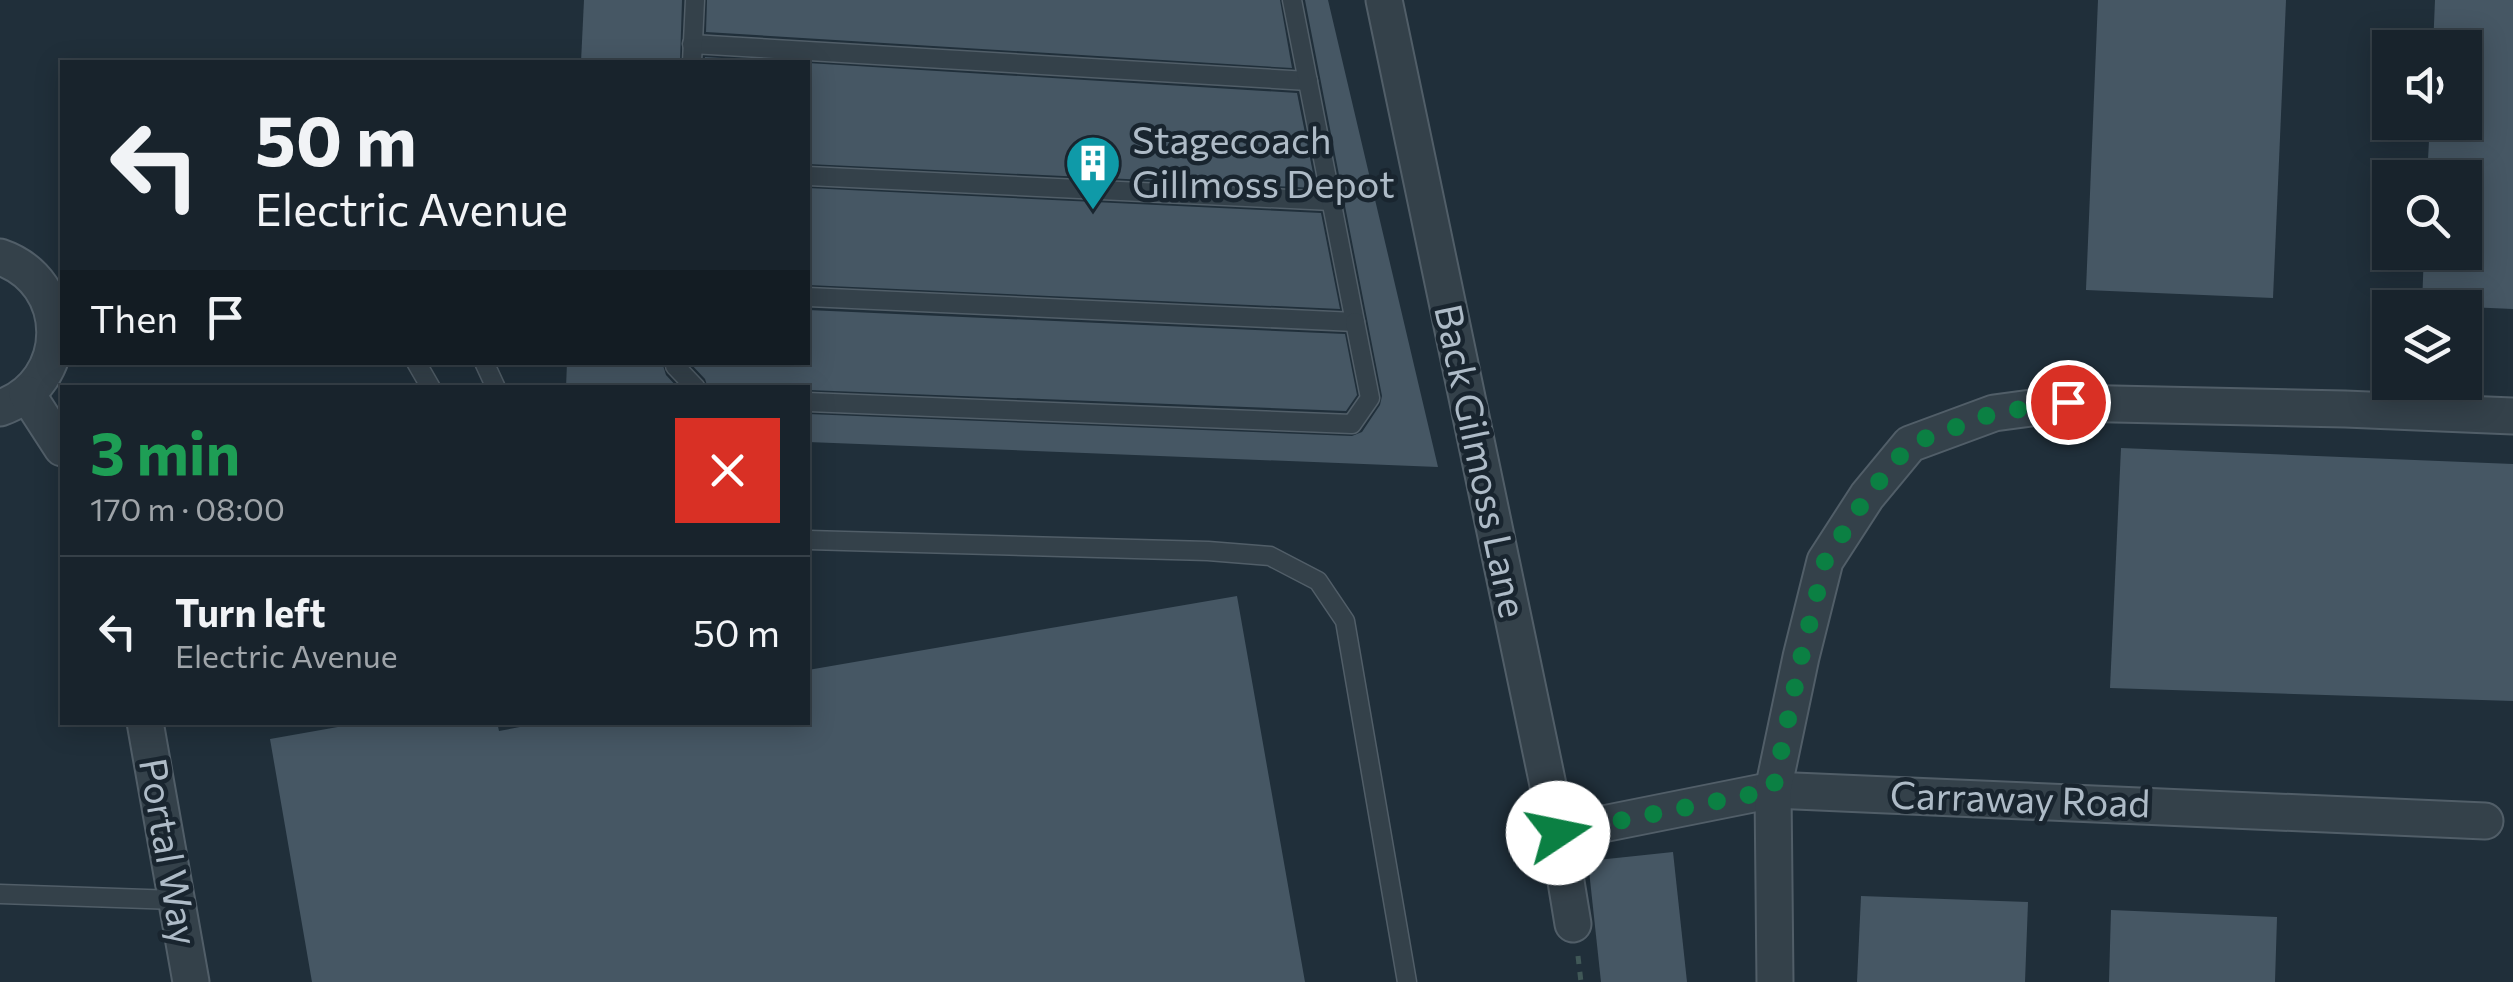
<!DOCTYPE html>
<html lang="en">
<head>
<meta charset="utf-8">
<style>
  body { margin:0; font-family:Commissioner,sans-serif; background:#212b34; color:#f1f3f6; height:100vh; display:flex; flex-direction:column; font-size:38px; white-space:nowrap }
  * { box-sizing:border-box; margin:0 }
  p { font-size:32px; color:#9fa4a9 }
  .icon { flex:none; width:55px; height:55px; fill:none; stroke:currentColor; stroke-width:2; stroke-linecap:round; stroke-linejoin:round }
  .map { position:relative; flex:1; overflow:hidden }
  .side { position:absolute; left:60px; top:385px; width:750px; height:340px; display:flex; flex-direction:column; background:#18232c; border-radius:0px; box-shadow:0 5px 25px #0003,0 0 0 2px #364048 }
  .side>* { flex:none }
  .hud { position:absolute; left:60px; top:60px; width:750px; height:305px; border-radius:0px; box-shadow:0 5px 25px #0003,0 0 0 2px #364048; background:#18232c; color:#f1f3f6; overflow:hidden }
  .controls { position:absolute; left:2372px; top:30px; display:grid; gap:20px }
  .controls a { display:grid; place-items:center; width:110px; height:110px; border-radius:0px; background:#18232c; box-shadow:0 5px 25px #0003,0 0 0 2px #364048; font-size:50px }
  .pin { position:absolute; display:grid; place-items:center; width:85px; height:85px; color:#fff; margin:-42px; border:5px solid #fff; border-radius:50%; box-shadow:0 2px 10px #0007 }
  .me { position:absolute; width:110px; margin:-55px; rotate:79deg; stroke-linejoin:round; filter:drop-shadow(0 0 8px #0008) }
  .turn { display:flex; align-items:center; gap:35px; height:210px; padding:0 30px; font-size:45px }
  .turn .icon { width:130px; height:130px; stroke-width:2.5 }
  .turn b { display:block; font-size:70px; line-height:85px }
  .then { display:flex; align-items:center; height:95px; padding:0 30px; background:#0003; gap:20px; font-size:38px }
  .round { display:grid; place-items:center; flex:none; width:105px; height:105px; border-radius:0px; background:#212b34 }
  .summary { display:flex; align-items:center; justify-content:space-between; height:170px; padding:0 30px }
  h1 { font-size:60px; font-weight:700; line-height:75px; color:#1e9e55 }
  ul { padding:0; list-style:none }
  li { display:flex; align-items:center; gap:30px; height:150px; padding:0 30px; border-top:2px solid #364048 }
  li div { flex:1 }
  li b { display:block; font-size:38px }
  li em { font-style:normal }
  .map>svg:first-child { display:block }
  .building { fill:#465764 }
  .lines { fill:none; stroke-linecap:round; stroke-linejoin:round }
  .lane-casing { stroke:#515e68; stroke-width:21 }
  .street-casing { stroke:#515e68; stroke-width:39 }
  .path { stroke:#405857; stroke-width:5; stroke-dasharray:8 8; stroke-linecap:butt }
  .lane { stroke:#34414a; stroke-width:18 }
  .street { stroke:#34414a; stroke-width:35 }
  .route { stroke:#0b8043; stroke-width:18; stroke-dasharray:0 32.4 }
  .labels { text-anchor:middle; stroke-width:9; stroke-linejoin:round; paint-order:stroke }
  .poi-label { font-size:38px; fill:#aebbc7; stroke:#19252f; text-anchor:start }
  .street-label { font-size:38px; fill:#aebbc7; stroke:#19252f }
</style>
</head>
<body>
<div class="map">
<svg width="2513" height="982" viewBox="0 0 2513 982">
  <rect width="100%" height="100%" fill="#202f3a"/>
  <g class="building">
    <path d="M584 0H682L680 62H581Z"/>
    <path d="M707 0H1280L1292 68 706 32Z"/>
    <path d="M1305 0H1328L1438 467 808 442V414L1352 436 1362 432 1380 405 1382 396Z"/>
    <path d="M2098 0H2286L2273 298 2086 290Z"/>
    <path d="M2435 0H2513V309L2422 305 2424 252H2465V178H2427L2430 122H2465V48H2433Z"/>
    <path d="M705 57 792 62H704Z"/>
    <path d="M808 63 1297 93 1316 188 808 164Z"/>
    <path d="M808 188 1321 213 1340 309 808 285Z"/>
    <path d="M808 310 1345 334 1357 395 1346 411 808 390V388H708L705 379 689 362H808Z"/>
    <path d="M567 362H662L666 375 678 388H566Z"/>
    <path d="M2121 448 2513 464V701L2110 688Z"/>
    <path d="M1237 596 1305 982H312L270 739 366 722H497L499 731 546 722H808V670Z"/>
    <path d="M1673 852 1687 982H1601L1588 861Z"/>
    <path d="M1861 896 2028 902 2025 982H1857Z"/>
    <path d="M2111 910 2277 917 2275 982H2109Z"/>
  </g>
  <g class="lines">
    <g class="lane-casing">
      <g id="lane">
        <path d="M692 44 1308 81"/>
        <path d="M692 62 695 0"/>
        <path d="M808 176 1331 201"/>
        <path d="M808 297 1355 322 1292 0"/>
        <path d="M416 362 431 388"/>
        <path d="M484 362 496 388"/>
        <path d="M675 362V366L696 388"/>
        <path d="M808 402 1352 424 1370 398 1355 322"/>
        <path d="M808 540 1208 551 1270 556 1318 581 1345 621 1407 982"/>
        <path d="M0 894 176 900"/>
      </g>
    </g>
    <g class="street-casing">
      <g id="street">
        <path d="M1384 0 1558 833 1573 924"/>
        <path d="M0 257C73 282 73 383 0 408"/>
        <path d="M27 394 62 448"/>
        <path d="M145 722 191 982"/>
        <path d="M1558 833 1773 790 2485 821"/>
        <path d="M1775 982 1773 790 1801 657 1825 561 1867 496 1910 444 1994 413 2068 403 2345 409 2513 416"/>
      </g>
    </g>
    <path class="path" d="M1578 956 1581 982"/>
    <use href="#lane" class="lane"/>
    <use href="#street" class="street"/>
  </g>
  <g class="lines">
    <path class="route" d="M1558 833 1773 790 1801 658 1825 561 1867 496 1910 444 1994 413 2068 402"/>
  </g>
  <defs>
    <g id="building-pin" transform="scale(2.875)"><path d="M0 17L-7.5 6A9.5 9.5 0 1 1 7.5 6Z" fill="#0f9aa8" stroke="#19252f"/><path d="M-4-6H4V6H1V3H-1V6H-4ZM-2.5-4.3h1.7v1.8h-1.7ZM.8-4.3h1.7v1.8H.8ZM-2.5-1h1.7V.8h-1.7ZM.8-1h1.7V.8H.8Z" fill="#fff"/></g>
  </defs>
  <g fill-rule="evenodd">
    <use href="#building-pin" x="1093" y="163"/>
  </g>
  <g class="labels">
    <g class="poi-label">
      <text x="1132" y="154">Stagecoach<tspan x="1132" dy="44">Gillmoss Depot</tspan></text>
    </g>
    <g class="street-label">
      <text transform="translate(1480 461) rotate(78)" y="13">Back Gilmoss Lane</text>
      <text transform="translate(2020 800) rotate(2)" y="13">Carraway Road</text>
      <text transform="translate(168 852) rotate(80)" y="13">Portal Way</text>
    </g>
  </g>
</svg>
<div class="controls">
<a><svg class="icon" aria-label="sound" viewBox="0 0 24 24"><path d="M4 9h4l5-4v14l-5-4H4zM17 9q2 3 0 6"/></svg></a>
<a><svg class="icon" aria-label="search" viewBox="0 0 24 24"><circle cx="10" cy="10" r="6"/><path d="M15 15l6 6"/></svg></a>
<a><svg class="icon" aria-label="layers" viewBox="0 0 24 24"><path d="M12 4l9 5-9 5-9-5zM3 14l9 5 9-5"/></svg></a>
</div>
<div class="pin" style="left:2068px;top:402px;background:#d93025"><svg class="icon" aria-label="arrive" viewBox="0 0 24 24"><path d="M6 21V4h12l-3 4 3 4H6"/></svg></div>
<svg class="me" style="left:1558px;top:833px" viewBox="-20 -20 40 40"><circle r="19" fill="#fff"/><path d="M0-13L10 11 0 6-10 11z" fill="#0b8043"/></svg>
<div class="hud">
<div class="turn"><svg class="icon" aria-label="left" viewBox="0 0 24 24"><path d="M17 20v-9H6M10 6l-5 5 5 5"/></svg><div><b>50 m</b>Electric Avenue</div></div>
<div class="then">Then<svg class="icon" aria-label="arrive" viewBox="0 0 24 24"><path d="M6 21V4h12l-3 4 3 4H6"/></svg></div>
</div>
<section class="side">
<div class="summary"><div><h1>3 min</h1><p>170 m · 08:00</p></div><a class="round" style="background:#d93025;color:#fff"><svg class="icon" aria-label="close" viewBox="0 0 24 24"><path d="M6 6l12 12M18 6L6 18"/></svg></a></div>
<ul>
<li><svg class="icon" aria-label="left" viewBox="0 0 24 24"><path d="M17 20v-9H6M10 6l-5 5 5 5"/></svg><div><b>Turn left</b><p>Electric Avenue</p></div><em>50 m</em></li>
</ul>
</section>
</div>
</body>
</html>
